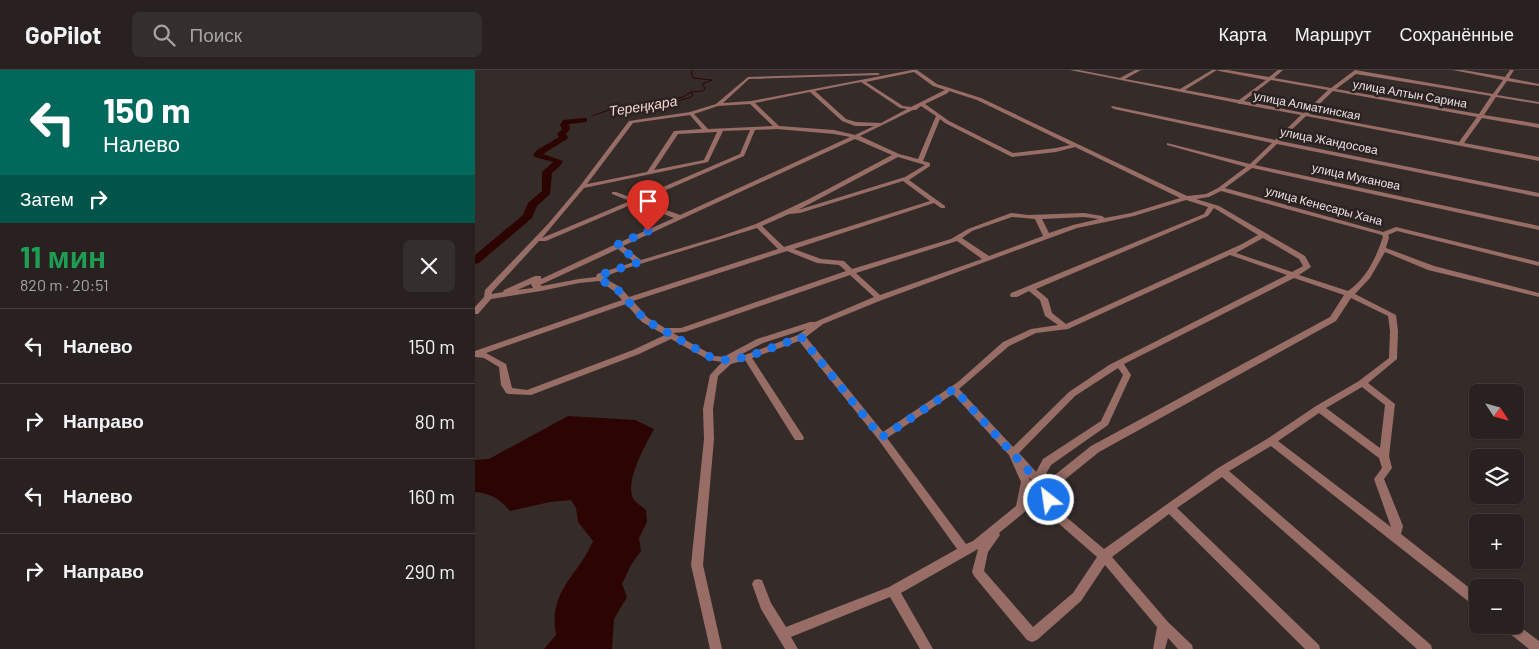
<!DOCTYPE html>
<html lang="ru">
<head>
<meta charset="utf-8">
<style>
  body { margin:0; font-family:Barlow,sans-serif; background:#342e2d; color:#f1f3f6; height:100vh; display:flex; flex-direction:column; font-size:19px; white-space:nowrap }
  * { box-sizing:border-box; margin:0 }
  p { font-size:16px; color:#a5a3a5 }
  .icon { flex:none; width:28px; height:28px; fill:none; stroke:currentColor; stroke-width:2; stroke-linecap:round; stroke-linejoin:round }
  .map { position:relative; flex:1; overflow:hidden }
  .drawer { display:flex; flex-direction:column; background:#282120; width:475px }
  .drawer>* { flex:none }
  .hud { background:#00695c; color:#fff; overflow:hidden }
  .needle { width:32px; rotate:126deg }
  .fabs { position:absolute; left:994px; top:314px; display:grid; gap:10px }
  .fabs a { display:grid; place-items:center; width:55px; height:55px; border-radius:8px; background:#282120; box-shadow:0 1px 4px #0004,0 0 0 1px #443e3e; font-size:25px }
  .pin { position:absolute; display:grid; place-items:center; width:42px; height:42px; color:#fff; margin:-51px -21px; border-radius:50% 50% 50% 0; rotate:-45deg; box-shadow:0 0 5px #0007 }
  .pin .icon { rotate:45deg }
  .me { position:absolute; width:55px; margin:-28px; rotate:330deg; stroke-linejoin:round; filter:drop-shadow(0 0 4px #0008) }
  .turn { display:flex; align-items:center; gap:18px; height:105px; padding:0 20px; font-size:22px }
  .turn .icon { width:65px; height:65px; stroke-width:2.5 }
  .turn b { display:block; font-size:35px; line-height:42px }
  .then { display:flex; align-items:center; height:48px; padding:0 20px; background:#0003; gap:10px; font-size:19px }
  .round { display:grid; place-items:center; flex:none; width:52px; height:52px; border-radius:8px; background:#342e2d }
  .headline { display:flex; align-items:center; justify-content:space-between; height:85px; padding:0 20px }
  h1 { font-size:30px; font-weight:700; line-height:38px; color:#1e9e55 }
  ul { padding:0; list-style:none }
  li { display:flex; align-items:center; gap:15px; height:75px; padding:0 20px; border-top:1px solid #443e3e }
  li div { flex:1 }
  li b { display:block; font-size:19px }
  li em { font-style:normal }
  header { display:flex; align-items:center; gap:30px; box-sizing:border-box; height:70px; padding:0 25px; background:#282120; border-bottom:1px solid #443e3e }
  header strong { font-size:24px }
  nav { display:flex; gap:28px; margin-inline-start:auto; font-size:18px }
  .search { width:350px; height:45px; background:#342e2d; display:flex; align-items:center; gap:12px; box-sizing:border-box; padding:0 18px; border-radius:8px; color:#a5a3a5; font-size:19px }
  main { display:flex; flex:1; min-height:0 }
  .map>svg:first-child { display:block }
  .water { fill:#2c0503 }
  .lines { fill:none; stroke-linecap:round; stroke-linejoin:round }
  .stream { stroke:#2c0503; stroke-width:1 }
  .river { fill:#2c0503; fill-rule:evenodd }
  .minor { fill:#986d66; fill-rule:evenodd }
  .route { stroke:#1a73e8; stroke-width:9; stroke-dasharray:0 16.2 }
  .labels { text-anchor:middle; stroke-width:5; stroke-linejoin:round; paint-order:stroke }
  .far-street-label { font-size:12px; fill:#eae4e3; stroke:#2b2221 }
  .far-water-label { font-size:14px; font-style:italic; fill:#f7d6d0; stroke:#2b2221 }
</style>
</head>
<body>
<header>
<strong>GoPilot</strong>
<div class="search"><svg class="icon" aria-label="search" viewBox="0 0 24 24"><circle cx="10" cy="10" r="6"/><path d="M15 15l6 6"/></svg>Поиск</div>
<nav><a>Карта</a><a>Маршрут</a><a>Сохранённые</a></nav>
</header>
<main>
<section class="drawer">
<div class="hud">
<div class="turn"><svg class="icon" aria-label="left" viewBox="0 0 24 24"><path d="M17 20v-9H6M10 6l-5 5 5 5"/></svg><div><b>150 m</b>Налево</div></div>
<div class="then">Затем<svg class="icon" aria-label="right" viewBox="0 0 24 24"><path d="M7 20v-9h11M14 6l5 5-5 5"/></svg></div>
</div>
<div class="headline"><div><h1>11 мин</h1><p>820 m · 20:51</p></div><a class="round"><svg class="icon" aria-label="close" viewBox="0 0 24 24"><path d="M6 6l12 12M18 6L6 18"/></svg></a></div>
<ul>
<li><svg class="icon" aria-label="left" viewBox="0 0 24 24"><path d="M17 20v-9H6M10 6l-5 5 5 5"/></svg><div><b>Налево</b></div><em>150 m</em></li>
<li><svg class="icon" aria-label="right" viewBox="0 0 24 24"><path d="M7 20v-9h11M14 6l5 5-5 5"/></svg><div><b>Направо</b></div><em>80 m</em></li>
<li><svg class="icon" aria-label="left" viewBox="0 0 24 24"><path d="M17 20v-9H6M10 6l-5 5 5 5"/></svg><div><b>Налево</b></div><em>160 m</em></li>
<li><svg class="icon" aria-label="right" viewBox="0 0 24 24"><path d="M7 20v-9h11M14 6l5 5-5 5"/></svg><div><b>Направо</b></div><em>290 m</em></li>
</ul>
</section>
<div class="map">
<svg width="1064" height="579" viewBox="0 0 1064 579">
  <rect width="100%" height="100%" fill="#352c2a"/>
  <path class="water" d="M93 346 160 350 179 359C171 374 148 414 159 430 162 433 167 437 171 440L172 452 164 468 166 481 156 495 147 514 152 527 139 549 137 579H69L81 565C73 520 102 508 118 471L103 452 101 438 96 430 75 432 35 441C25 429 15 423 0 422V390L14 389Z"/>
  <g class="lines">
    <g class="stream">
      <path d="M145 37 208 27 216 22"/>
      <path d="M117 46 134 40 183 37 216 27 218 25 216 22 228 21 230 18 227 14 237 10 218 8 216 2 219 0"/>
    </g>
    <path class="river" d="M109 48H112V52L94 54 95 59 91 64 93 67 92 69 68 84 88 91 85 96 77 103 75 124 62 136 57 148 4 193 0 194V185L48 145 53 133 67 121V102L78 92 60 87 58 85 62 80 84 67 82 64 87 59 85 55 88 50Z"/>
    <g class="minor">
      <path d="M437 0H442L462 14 506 28 712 126 731 124 743 118 771 97 692 75V73L775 94 797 73 639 39 636 37 637 36 800 70 826 45 766 34H764L762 33 595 0H604L645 8 660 0H666L650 9 705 19 737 0H752L794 7 803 0H808L799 8 856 18 880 0 1018 24 1028 10 978 0H988L1030 7 1035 0H1039L1034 8 1064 14V16L1032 11 1022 25 1064 32V34L1021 27 1009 45 1064 54V58L1007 48 989 73 1064 87V91L831 46 805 71 1064 123V127L802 74 780 95 1064 156V160L777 98 750 118 908 162 921 157 1064 192V196L922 161 913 165 914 167 911 178 959 196 1064 223V227L953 200 910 182 895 208 880 224 921 245 923 261 922 289 893 313 920 334 914 386 917 398 909 409 928 456 926 464 1002 524V536L998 535 796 376 754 401 956 575 957 579H942L747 407 702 438 844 575 845 579H830L694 444 637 487 693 552 717 575 718 579H703L693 568 690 579H678L682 557 630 495 606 531 562 570 557 572 552 570 499 506 497 502 503 479 426 523 458 579H445L415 527 316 567 323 579H310L286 539 277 514 279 510 283 509 287 510 296 533 311 557 414 517 482 479 403 369 324 271 277 288 328 366 329 368 328 370H320L270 290 256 294 243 306 238 339 239 369 228 495 247 579H235L216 495 229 369 228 339 235 305 247 292 234 290 196 269 164 284 56 325 34 324 31 323 26 315 24 297 9 288 0 287V281L147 230 139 221 124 211 104 213 66 221 16 229 3 244H0V237L9 227 10 220 73 154 105 116 154 51 215 42 241 34 273 7 403 3 405 4 403 5 274 9 248 33 276 31ZM742 0 744 1 791 10 764 30 710 20ZM439 2 458 16 470 20 436 37 428 36 391 12ZM881 4 1016 26 1004 44 861 19ZM796 10 853 20 829 43 769 31ZM386 12 425 38 432 39 406 53 381 52 371 49 340 21ZM474 21 502 30 595 75 581 78 538 83 474 51 450 34 473 23ZM858 21 1002 47 984 72 834 44ZM335 22 367 51 380 56H399L380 65 359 60 304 56 280 33ZM275 34 298 56 233 59 219 44 243 36ZM446 36 461 46 443 89 424 84 385 66 438 40H441ZM215 45 227 59 199 61 172 102 112 114 158 53ZM465 49 470 53 537 87 581 82 600 77 705 128 656 143 630 148 627 146 609 143 553 145 536 143 493 159 476 169 377 199 369 191 346 189 319 179 459 133 466 138H470V136L434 110 455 96V93L448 91ZM302 59 359 64 375 67 205 145 166 131 269 86 280 60ZM275 60 265 84 160 129 141 122H137V124L155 131 67 168 109 118 233 92 248 61ZM242 62 229 90 179 100 203 64ZM380 69 417 85 334 129 281 154 243 167 166 190 148 176ZM423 87 450 95 430 107 323 140ZM428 111 455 131 309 177 287 156 314 144 325 143ZM746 121 907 165 908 167C901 188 891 209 873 221L824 205 836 197 830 186 744 136 721 129 734 127ZM711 130 733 137 729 144 536 223 535 225 536 227H542L554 221 565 230 570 246 583 255 556 259 528 272 483 312 408 362 331 267 348 254 407 230 602 158 659 146ZM160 133 199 148 143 173H139V175L66 209V206H60L29 220 28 222 17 224V222L64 171H71ZM739 138 783 165 767 174 591 254 577 243 573 229 561 219 733 146ZM537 147 560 149 568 166 514 186 487 168 497 161ZM609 147 624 149 598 155 574 163 567 149ZM282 158 303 179 154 227 145 217 129 208 134 205 152 198ZM788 168 824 189 828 196 817 202 761 183ZM482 171 507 189 405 225 381 203ZM143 179 159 192 122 204 121 207 104 209 67 216 65 215ZM312 181 342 193 364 195 371 201 206 258H190L173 248 158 231ZM755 185 812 205 634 295 594 322 538 377 484 319 534 276 561 263 593 259ZM375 205 399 227 340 252H335L282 269 252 285 251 287 239 286 198 263 210 262ZM819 208 869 225 855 247 616 376 571 412 568 409 576 395 633 355 656 305 649 294ZM56 214 58 218 42 220ZM876 228 913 246 915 261 914 288 884 311 841 336 792 369 743 398 629 479 583 440 577 420 624 382 861 251ZM151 234 167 252 190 265 158 280 52 320 37 318 31 294 11 283ZM331 259 323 265 270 285H265L288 273ZM643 298 648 305 626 351 568 389 561 402 544 383 600 326ZM887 317 910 335 905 378 851 338ZM478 324 534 385 546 412 541 436 498 471 491 474 412 368ZM844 343 904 388 907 398 899 409 916 457 803 371ZM554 407 564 418 554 426 556 412ZM568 427 574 445 622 487 598 523 558 557 509 501 513 482 525 465 524 463Z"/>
      <path d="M1040 553 1064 571V579H1054L1029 559 1027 555H1040Z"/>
    </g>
  </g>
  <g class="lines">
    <path class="route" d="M173 161 142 175 164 192 131 203 125 206 124 209 142 219 170 250 237 288 251 290 272 287 326 267 406 367 411 365 479 319 570 419 574 430"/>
  </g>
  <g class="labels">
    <g class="far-street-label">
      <text transform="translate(935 24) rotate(10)" y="4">улица Алтын Сарина</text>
      <text transform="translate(832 36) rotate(11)" y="4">улица Алматинская</text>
      <text transform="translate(854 71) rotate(11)" y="4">улица Жандосова</text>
      <text transform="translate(881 107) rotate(12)" y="4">улица Муканова</text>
      <text transform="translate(849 136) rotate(15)" y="4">улица Кенесары Хана</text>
    </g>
    <g class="far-water-label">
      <text transform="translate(168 36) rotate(-9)" y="5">Тереңқара</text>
    </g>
  </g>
</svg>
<div class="fabs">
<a><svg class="needle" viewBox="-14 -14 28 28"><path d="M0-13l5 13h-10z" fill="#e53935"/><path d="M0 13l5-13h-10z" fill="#a5a3a5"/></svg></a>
<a><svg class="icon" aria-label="layers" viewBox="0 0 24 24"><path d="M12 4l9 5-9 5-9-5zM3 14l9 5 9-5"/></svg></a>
<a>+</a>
<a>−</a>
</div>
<div class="pin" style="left:173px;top:161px;background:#d93025"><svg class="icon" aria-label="arrive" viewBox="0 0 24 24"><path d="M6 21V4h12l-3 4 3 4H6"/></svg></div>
<svg class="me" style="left:574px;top:430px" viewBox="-20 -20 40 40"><circle r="17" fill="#1a73e8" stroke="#fff" stroke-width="3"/><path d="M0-11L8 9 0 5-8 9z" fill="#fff"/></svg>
</div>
</main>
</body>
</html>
